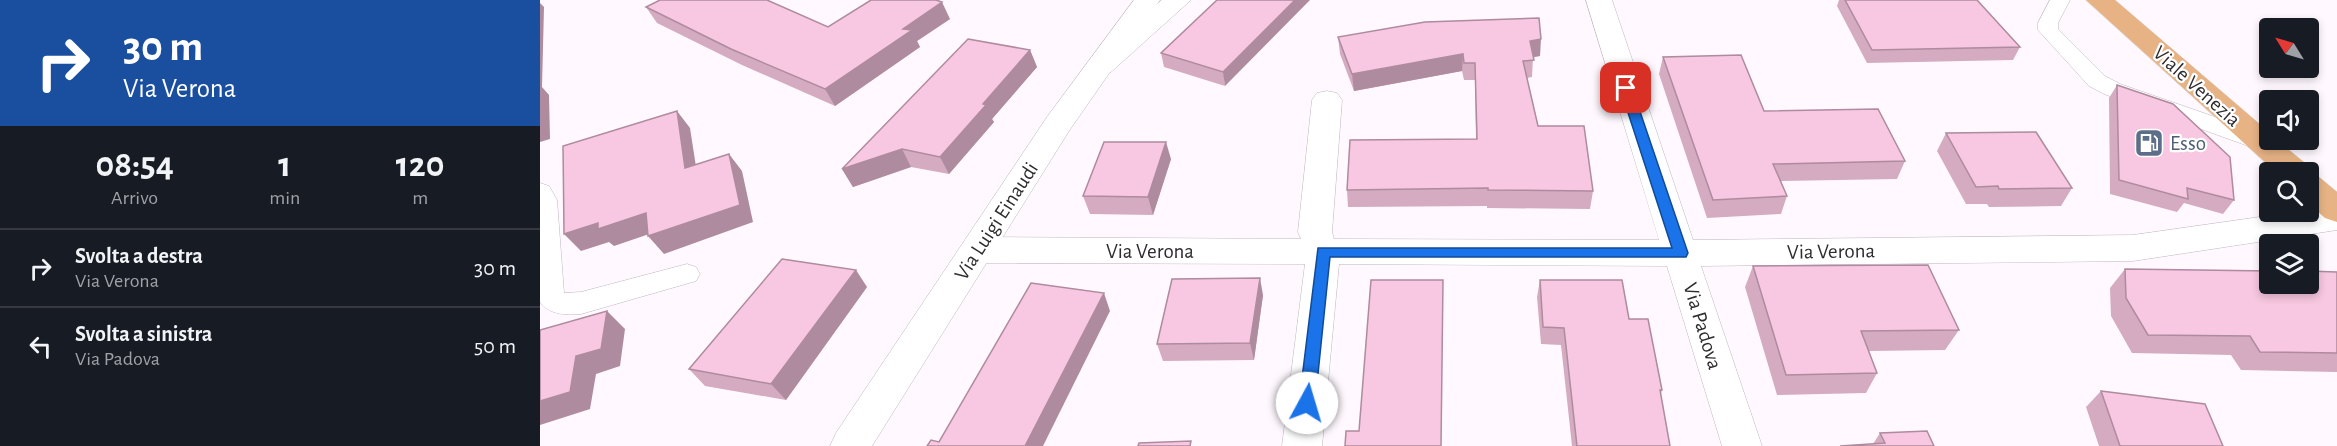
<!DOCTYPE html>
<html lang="it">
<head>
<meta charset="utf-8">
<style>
  body { margin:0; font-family:"Alegreya Sans",sans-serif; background:#20242c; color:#f1f3f6; height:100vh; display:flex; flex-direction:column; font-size:22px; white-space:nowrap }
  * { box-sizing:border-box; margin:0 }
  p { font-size:20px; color:#9ea1a6 }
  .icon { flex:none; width:33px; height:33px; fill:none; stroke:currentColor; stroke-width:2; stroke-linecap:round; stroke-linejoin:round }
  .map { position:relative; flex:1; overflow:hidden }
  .side { display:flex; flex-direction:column; background:#171b24; width:540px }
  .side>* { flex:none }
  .banner { background:#1a4fa0; color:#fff; overflow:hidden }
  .needle { width:39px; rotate:307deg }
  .tools { position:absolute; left:1719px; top:18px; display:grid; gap:12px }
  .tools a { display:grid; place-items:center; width:60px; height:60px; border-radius:6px; background:#171b24; box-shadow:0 3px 9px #0003; font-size:30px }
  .pin { position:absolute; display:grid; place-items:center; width:51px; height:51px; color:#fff; margin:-26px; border-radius:12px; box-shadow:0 3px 9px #0006 }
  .me { position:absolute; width:66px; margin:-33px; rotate:6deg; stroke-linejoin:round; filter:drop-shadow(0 0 4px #0008) }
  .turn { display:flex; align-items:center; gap:21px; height:126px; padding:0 24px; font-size:27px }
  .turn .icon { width:78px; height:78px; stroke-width:2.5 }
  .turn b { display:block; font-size:42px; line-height:51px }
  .eta { display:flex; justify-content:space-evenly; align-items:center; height:102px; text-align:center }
  .eta b { font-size:36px; font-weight:700; line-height:42px }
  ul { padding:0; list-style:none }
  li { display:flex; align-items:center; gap:18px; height:78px; padding:0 24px; border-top:2px solid #363941 }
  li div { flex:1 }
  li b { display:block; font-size:22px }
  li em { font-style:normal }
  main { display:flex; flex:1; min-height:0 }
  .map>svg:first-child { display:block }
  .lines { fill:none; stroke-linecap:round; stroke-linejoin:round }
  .lane-casing { stroke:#beb5bf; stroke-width:1 }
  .street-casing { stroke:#beb5bf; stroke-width:1 }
  .secondary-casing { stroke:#beb5bf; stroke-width:1 }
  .primary-casing { stroke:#dad9da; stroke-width:1 }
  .lane { fill:#fff; fill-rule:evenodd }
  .street { fill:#fff; fill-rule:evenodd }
  .secondary { fill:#fff; fill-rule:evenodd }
  .primary { fill:#e7b385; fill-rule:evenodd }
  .wall { fill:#d5abc2 }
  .shaded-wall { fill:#ae8b9e }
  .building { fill:#f8c7e1; stroke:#ae8b9e; stroke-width:1.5 }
  .route { fill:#1a73e8; stroke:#114b97; stroke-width:1.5 }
  .labels { text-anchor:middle; stroke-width:4.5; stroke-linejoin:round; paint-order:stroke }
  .street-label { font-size:21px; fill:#2f2c2f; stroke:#fff }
  .service-label { font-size:21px; fill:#4e5e75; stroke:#fff; text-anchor:start }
</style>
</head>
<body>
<main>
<section class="side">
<div class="banner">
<div class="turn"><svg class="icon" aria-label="right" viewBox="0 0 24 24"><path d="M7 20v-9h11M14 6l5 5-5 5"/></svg><div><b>30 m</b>Via Verona</div></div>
</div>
<div class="eta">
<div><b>08:54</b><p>Arrivo</p></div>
<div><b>1</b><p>min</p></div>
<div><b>120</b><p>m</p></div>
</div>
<ul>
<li><svg class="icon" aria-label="right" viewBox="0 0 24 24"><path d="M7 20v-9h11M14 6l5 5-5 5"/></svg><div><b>Svolta a destra</b><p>Via Verona</p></div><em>30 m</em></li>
<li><svg class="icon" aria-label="left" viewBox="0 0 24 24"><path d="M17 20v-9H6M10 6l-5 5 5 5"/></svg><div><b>Svolta a sinistra</b><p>Via Padova</p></div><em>50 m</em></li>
</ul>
</section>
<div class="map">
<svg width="1797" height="446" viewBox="0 0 1797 446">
  <rect width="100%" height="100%" fill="#fff9ff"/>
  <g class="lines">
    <g class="lane-casing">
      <g id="lane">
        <path d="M1510 0H1530L1518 23V29L1565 76 1580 84 1727 135 1731 141 1727 147 1719 149 1711 147 1564 94 1549 86 1498 30V23Z"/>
        <path d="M0 183 9 186 17 200 24 293 41 292 147 264 156 267 160 274 156 281 41 314C26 315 9 315 0 302Z"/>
      </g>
    </g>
    <g class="street-casing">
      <g id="street">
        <path d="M622 0H651L571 72 561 75 551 72 547 66 551 60Z"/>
        <path d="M1046 0H1072L1153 240 1593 235 1797 206V230L1593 261 1161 266 1222 446H1182L1127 266 799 264 782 446H742L765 264 437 263 425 259 420 250 425 241 437 237 761 239 758 232 772 100 777 93 787 91 797 93 802 100 792 232 794 239 1119 240Z"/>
      </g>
    </g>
    <g class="secondary-casing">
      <path id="secondary" d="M594 0H620L529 131 332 446H290L296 433 507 117Z"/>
    </g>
    <g class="primary-casing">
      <path id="primary" d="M1546 0H1575L1730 133V140H1737L1766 164 1771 172 1769 174 1779 177 1797 192V222L1785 218 1768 203V172H1736Z"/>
    </g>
    <use href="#lane" class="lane"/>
    <use href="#street" class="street"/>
    <use href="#secondary" class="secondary"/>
    <use href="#primary" class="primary"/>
  </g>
  <g class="wall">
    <path d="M677 0 685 86 624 67 621 53Z"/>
    <path d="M1299 0H1437L1480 47 1473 60 1327 63 1297 6Z"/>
    <path d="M106 7 288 27 410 19 377 41 380 47 295 106 202 65 117 23Z"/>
    <path d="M798 37 1000 56 993 57 992 77 987 78 998 126 1053 191 1050 209 947 208V206L808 207 807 190 936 139 935 80H924L922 71 814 91 800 54Z"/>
    <path d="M490 50 497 67 452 119 454 122 409 174 371 167 313 187 302 169Z"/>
    <path d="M1123 57 1224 111 1365 161 1357 179 1241 181 1247 196 1241 214 1167 218 1119 74Z"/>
    <path d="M1577 85 1694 200 1683 214 1644 203 1637 212 1570 194 1569 98Z"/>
    <path d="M1406 133 1532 188 1521 206 1449 207 1447 204H1426L1397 151Z"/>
    <path d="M631 159 613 215 550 214 543 196Z"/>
    <path d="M1213 266 1419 330 1405 350 1329 351 1337 373 1326 393 1237 395 1205 287Z"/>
    <path d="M1585 269 1797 272V372L1701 370 1691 355 1592 353 1571 316 1570 288Z"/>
    <path d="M1000 280 1089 319 1122 390 1121 394 1130 446H1032L1021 345 1001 344 997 297Z"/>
    <path d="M327 287 246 400 165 386 149 369Z"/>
    <path d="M723 295 714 360 623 361 617 344Z"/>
    <path d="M1561 391 1683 446H1559L1546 407Z"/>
    <path d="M1340 433 1394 446 1333 444Z"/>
  </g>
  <g class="shaded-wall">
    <path d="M755 0H770L685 86 683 72Z"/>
    <path d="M402 2 410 19 377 41 380 47 295 106 285 89 363 29Z"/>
    <path d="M0 3 4 7 2 87 9 95 10 139 0 142Z"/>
    <path d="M1001 39 1000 56 988 58 990 41Z"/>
    <path d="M490 50 497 67 452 119 454 122 409 174 400 157 443 104Z"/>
    <path d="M923 54 922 71 814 91 812 74Z"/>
    <path d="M137 111 150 128 159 186 145 168Z"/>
    <path d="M626 142 631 159 613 215 608 197Z"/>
    <path d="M362 149 371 167 313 187 302 169Z"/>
    <path d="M189 154 202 171 213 222 124 254 108 236Z"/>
    <path d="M106 213 121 230 74 246 69 242 41 251 24 234 58 223Z"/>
    <path d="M316 270 327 287 246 400 231 384Z"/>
    <path d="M720 278 723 295 714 360 710 343Z"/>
    <path d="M564 293 570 311 503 446H485Z"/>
    <path d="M67 311 85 329 80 366 56 374 50 409 0 425V401L36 356Z"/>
  </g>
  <g class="building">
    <path d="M120 0H227L288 27 331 0H396L402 2 363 29 372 30 285 89 191 49 106 7Z"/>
    <path d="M677 0H755L683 72 621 53Z"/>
    <path d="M1305 0H1437L1480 47 1332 50Z"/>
    <path d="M999 18 1001 39 990 41 994 60 983 61 998 126H1044L1053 191 948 190V188L807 190 810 140 937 139 935 63H924L923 54 812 74 798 37 885 22Z"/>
    <path d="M428 39 490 50 443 104 446 105 400 157 362 149 302 169Z"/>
    <path d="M1201 55 1224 111 1338 109 1365 161 1233 164 1247 196 1173 200 1123 57Z"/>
    <path d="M1577 85 1633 104 1690 157 1694 200 1647 188 1648 199 1579 180Z"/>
    <path d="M137 111 145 168 189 154 200 205 108 236 106 213 58 229V223L24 234 23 146Z"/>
    <path d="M1496 132 1532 188 1459 189 1458 186 1436 187 1406 133Z"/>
    <path d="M564 142H626L608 197 543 196Z"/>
    <path d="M242 259 316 270 231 384 149 369Z"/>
    <path d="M1388 265 1419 330 1321 331 1337 373 1246 375 1213 266Z"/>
    <path d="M1585 269 1730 271V284H1768V271L1797 272V353L1720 352 1710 336 1608 335 1586 298Z"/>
    <path d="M720 278 710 343 617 344 632 279Z"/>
    <path d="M831 280H903L901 446H805L806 431H819Z"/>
    <path d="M1000 280H1082L1089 319H1108L1122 390H1120L1130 446H1037L1024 328 1003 327Z"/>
    <path d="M491 283 564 293 485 446H387L391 440 399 442Z"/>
    <path d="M67 311 61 349 36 356 30 392 0 401V330Z"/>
    <path d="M1561 391 1665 404 1683 446H1580Z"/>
    <path d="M1387 431 1394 446H1300L1345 443 1340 433Z"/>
    <path d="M651 441 650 446H598L599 443Z"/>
  </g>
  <path class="route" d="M1086 84 1092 88 1148 253 1146 257H790L775 403 772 408 767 410 761 408 759 403 778 248H1132L1080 88Z"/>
  <defs>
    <g id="fuel-square" transform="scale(1.5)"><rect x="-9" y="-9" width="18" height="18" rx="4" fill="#5c6f8a" stroke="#fff"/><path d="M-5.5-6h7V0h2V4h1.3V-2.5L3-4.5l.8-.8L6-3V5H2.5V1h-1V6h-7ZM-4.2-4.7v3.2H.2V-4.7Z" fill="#fff"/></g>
  </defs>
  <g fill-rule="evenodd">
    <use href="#fuel-square" x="1609" y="143"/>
  </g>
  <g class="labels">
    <g class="street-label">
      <text transform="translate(1657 86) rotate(42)" y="7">Viale Venezia</text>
      <text transform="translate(456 221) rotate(-57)" y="7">Via Luigi Einaudi</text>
      <text x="610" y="258">Via Verona</text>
      <text transform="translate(1291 251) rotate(-1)" y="7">Via Verona</text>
      <text transform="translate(1163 326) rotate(73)" y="7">Via Padova</text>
    </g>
    <g class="service-label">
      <text x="1630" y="150">Esso</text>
    </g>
  </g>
</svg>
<div class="tools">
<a><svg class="needle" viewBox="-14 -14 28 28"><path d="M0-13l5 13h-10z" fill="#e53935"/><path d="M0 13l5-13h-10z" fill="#9ea1a6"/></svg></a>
<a><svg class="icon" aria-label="sound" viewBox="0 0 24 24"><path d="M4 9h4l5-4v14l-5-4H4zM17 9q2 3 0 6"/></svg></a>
<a><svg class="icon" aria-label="search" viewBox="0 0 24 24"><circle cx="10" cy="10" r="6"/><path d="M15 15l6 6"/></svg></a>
<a><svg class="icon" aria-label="layers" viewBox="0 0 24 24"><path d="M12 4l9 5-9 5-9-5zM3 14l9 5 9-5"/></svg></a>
</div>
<div class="pin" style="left:1086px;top:88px;background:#d93025"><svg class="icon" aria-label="arrive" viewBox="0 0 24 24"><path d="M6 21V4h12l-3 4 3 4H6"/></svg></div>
<svg class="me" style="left:767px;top:403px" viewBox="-20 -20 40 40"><circle r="19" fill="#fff"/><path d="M0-13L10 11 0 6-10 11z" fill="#1a73e8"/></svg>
</div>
</main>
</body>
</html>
